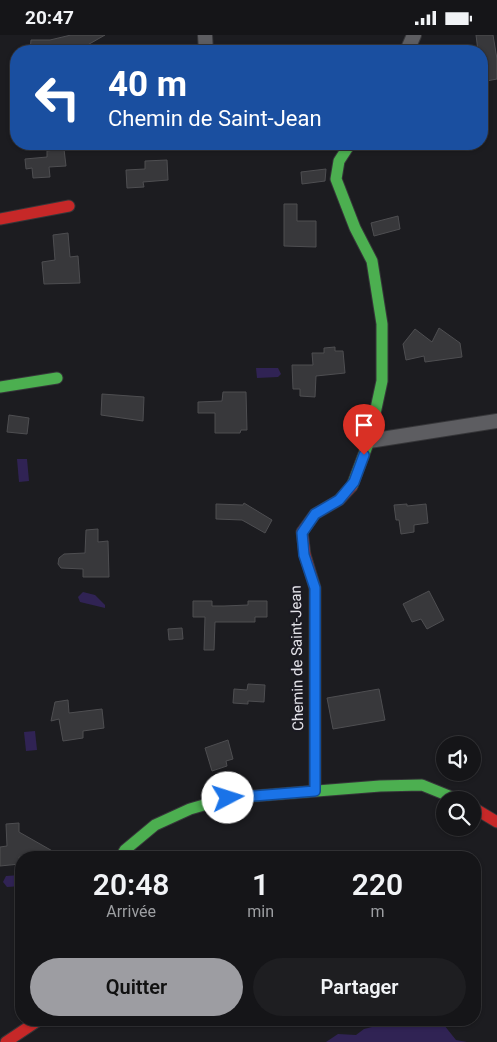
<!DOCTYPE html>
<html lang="fr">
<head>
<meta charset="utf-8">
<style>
  body { margin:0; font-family:Roboto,sans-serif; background:#1e1e21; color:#f1f3f6; height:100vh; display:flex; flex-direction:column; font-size:19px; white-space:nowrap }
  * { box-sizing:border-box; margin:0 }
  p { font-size:16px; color:#9d9fa2 }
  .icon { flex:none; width:28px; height:28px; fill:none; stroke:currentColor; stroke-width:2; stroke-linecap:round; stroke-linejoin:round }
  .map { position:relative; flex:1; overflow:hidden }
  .sheet { position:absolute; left:15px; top:816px; width:466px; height:175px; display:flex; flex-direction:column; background:#151518; border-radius:20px; box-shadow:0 1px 4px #0004,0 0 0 1px #343437 }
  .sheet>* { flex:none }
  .guide { position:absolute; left:10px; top:10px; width:478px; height:105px; border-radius:20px; box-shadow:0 1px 4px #0004,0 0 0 1px #343437; background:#1a4fa0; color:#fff; overflow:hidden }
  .controls { position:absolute; left:436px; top:701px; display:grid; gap:10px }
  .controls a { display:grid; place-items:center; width:45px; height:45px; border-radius:50%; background:#151518; box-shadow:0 1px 4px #0004,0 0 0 1px #343437; font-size:25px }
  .pin { position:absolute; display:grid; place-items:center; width:42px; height:42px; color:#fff; margin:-51px -21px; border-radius:50% 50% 50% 0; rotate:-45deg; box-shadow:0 0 5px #0007 }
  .pin .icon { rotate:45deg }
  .me { position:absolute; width:55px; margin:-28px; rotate:85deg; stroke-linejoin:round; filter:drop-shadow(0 0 4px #0008) }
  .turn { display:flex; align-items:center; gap:18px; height:105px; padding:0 15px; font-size:22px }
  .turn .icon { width:65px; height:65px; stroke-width:2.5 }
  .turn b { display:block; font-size:35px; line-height:42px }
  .eta { display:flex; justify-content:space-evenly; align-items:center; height:85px; text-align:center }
  .eta b { font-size:30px; font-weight:600; line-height:35px }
  .primary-button { display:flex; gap:10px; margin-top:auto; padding:10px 15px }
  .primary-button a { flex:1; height:58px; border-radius:30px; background:#9d9da2; color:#111; font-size:20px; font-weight:600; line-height:58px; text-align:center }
  .primary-button a+a { background:#1e1e21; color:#f1f3f6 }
  .status { display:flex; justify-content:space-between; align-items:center; height:35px; padding:0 25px; background:#151518; direction:ltr }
  .status svg { height:14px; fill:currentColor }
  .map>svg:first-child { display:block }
  .water { fill:#302354 }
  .building { fill:#38383b; stroke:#4e4e51 }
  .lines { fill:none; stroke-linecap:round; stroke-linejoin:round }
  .street-casing { stroke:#363639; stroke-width:16 }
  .fast-casing { stroke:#363639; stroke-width:13 }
  .jam-casing { stroke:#363639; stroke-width:13 }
  .street { stroke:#5d5d61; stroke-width:14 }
  .fast { stroke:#4caf50; stroke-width:11 }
  .jam { stroke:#c62828; stroke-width:11 }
  .route-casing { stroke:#114b97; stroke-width:12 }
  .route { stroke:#1a73e8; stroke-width:9 }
  .labels { text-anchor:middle; stroke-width:4; stroke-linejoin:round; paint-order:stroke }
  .street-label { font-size:15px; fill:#e3e2e8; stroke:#1b1a22 }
</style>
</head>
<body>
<div class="status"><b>20:47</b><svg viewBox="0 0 49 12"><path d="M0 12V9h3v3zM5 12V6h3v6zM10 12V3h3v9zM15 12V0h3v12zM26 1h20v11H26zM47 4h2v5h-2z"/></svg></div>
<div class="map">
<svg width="497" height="1007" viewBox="0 0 497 1007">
  <rect width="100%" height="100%" fill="#1c1c20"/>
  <g class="water">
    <path d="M256 333H278L281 339 278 342 257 343Z"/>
    <path d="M17 424H27L29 446 19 447Z"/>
    <path d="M83 557 95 560 105 570V573L80 567 78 562Z"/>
    <path d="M35 696 37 715 26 716 24 697Z"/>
    <path d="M21 840V851L7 852 3 847 6 841Z"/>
    <path d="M394 985H445L444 990 456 1005 467 1007H326L338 999 356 1000 364 994 376 991 389 992Z"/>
  </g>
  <g class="building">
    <path d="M71 0H105L77 16H30L31 5H50Z"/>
    <path d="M476 0H493L497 24V44L481 47V16H478Z"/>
    <path d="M64 114 66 131 49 132 50 142 33 143 32 133 26 134 25 124 47 122V116Z"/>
    <path d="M167 125 168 145 143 147 144 152 127 153 126 135 145 134V126Z"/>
    <path d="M326 134 325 146 302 149 301 137Z"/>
    <path d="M284 169H297V186H316V212L284 211Z"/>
    <path d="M398 181 400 194 374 201 371 188Z"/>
    <path d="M68 198 70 222 78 221 80 248 44 249 42 227 55 225 53 200Z"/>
    <path d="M439 293 460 308 462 322 425 327 424 321 406 325 403 309 415 294 432 307Z"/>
    <path d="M335 312V316H343L345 338 316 341 315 362 300 361V354H293L292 330H313L312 318H324V313Z"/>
    <path d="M223 357H246L247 395H241L240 398H215V378H198V367L222 366Z"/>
    <path d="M102 359 144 362 143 386 101 380Z"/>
    <path d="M9 380 29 383 27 399 7 397Z"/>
    <path d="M244 468 272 485 265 498 242 485 216 484V469L243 470Z"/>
    <path d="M407 469V471L426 469 428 488 414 490V497L401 499 399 485H396L394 470Z"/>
    <path d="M98 494V507L108 506 109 542H83V534L61 533 58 529 59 523 64 519 85 518 86 495Z"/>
    <path d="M429 556 444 585 427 594 421 584 412 587 403 569Z"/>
    <path d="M193 566H212V571H224L248 570V566H267V582H255V587H215L214 615H204L205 582H193Z"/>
    <path d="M182 593 183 604 169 605 168 594Z"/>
    <path d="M248 649 265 650 264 667 248 666V669L233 668 234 654 247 655Z"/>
    <path d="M379 654 385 685 333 694 327 663Z"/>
    <path d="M68 665 69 678 102 674 104 693 83 696V703L63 706 59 684 51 686 55 667Z"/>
    <path d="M228 705 233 724 226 726 227 731 212 736 205 713Z"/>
    <path d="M19 788V797L63 822H19L20 829 0 831V812L7 811 6 789Z"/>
  </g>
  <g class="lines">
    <g class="street-casing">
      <g id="street">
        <path d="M205 0 206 16"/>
        <path d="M407 16 414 0"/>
        <path d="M369 406 497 386"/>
      </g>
    </g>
    <g class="fast-casing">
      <g id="fast">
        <path d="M350 109 339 126 336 144 355 193 372 226 382 289V346L369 406 352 451"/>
        <path d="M0 352 57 343"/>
        <path d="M121 822 125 815 155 790 190 774 228 763 380 751 422 750 459 765"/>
      </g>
    </g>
    <g class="jam-casing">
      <g id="jam">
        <path d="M0 184 69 171"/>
        <path d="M315 756V553L305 520 302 497 315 479 339 465 352 451"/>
        <path d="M472 772 497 787"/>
        <path d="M6 1007 39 985"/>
      </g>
    </g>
    <use href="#street" class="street"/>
    <use href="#fast" class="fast"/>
    <use href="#jam" class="jam"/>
  </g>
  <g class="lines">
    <g class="route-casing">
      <path id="route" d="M228 763 315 756V553L304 520 302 498 315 479 339 465 354 447 364 420"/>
    </g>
    <use href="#route" class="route"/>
  </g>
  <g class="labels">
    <g class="street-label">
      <text transform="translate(297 623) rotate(-91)" y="5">Chemin de Saint-Jean</text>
    </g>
  </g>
</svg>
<div class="controls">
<a><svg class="icon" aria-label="sound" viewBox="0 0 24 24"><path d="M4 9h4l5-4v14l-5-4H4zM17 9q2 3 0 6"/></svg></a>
<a><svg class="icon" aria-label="search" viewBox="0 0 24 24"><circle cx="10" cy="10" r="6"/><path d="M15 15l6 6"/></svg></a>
</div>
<div class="pin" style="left:364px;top:420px;background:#d93025"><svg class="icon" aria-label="arrive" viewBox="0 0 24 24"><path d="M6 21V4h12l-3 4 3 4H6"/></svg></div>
<svg class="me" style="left:228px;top:763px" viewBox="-20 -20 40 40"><circle r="19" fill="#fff"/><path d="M0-13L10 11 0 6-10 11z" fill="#1a73e8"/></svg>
<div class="guide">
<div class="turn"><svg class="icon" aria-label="left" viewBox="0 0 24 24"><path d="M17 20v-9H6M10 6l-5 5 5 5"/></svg><div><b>40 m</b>Chemin de Saint-Jean</div></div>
</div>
<section class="sheet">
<div class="eta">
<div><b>20:48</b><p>Arrivée</p></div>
<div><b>1</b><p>min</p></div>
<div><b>220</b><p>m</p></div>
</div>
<div class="primary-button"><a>Quitter</a><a>Partager</a></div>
</section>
</div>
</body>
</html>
